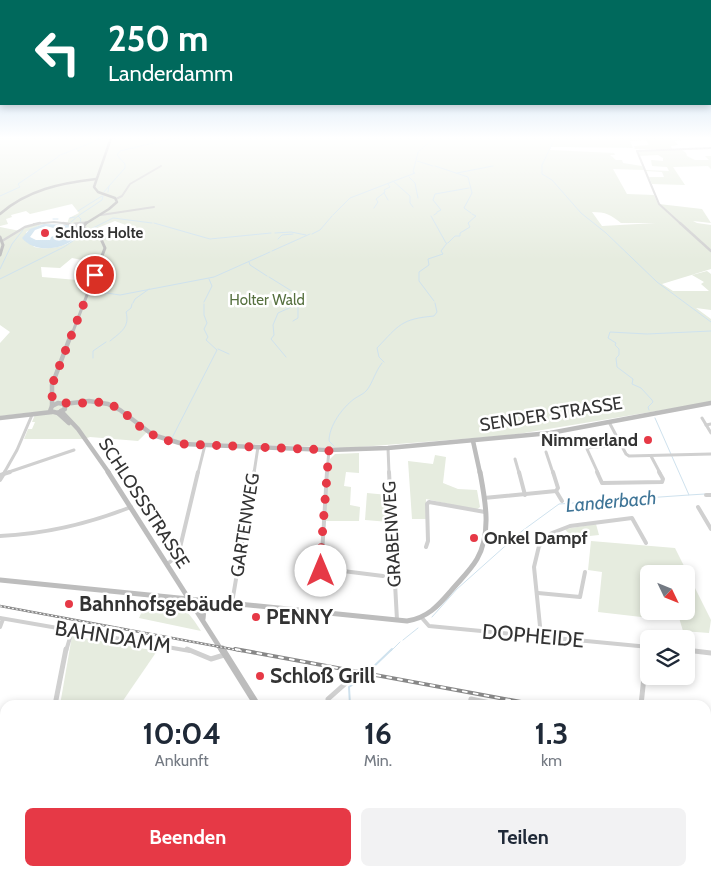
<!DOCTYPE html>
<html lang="de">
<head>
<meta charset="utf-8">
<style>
  body { margin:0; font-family:Cabin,sans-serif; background:#f2f2f3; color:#1f2937; height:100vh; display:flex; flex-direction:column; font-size:19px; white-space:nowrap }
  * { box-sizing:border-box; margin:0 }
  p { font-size:16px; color:#747a83 }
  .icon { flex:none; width:28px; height:28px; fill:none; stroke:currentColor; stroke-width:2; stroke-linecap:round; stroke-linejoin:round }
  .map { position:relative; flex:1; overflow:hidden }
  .panel { position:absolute; left:0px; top:700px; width:711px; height:176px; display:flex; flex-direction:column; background:#fff; border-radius:15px 15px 0 0; box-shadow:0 2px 8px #0003 }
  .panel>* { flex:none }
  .hud { position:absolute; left:0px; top:0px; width:711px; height:105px; box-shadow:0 2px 8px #0003; background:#00695c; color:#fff; overflow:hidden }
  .needle { width:32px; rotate:133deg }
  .tools { position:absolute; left:640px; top:565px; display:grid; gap:10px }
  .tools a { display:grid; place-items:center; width:55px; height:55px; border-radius:8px; background:#fff; box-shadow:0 2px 8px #0003; font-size:25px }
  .pin { position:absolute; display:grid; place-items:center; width:42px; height:42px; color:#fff; margin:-21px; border:2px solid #fff; border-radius:50%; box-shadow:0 1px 5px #0007 }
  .me { position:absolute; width:55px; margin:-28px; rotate:0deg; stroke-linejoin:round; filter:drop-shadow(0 0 4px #0008) }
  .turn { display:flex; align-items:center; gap:18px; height:105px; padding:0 25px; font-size:22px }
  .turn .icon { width:65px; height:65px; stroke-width:2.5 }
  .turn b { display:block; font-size:35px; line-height:42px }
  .eta { display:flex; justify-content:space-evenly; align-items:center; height:85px; text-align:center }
  .eta b { font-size:30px; font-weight:800; line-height:35px }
  .cta { display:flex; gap:10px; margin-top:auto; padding:10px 25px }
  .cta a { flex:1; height:58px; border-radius:8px; background:#e63946; color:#fff; font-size:20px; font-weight:800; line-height:58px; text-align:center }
  .cta a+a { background:#f2f2f3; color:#1f2937 }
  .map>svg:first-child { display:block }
  .green { fill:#e6ecdf; fill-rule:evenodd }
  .water { fill:#cfe2ee; fill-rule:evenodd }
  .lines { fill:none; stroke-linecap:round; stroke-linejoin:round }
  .stream-far1 { stroke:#cfe2ee; stroke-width:1 }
  .stream { stroke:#cfe2ee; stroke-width:2 }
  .street-far4 { stroke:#d0d0d0; stroke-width:2 }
  .street-far3 { stroke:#d0d0d0; stroke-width:2.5 }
  .street-far2 { stroke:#d0d0d0; stroke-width:3 }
  .street-far1 { stroke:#d0d0d0; stroke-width:4 }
  .street { stroke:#d0d0d0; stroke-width:5 }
  .secondary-far4 { stroke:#bdbdbd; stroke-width:2.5 }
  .secondary-far3 { stroke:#bdbdbd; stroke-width:3 }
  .secondary-far2 { stroke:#bdbdbd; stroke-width:4.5 }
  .secondary-far1 { stroke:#bdbdbd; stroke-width:5 }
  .secondary { stroke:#bdbdbd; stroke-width:7 }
  .rail-far1-casing { stroke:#888; stroke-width:2.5 }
  .rail-casing { stroke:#888; stroke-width:4 }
  .rail-far1 { stroke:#fff; stroke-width:1; stroke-dasharray:2; stroke-linecap:butt }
  .rail { stroke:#fff; stroke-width:2; stroke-dasharray:5.5; stroke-linecap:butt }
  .route { stroke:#e63946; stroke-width:9; stroke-dasharray:0 16.2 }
  .poi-dot { fill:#e63946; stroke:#fff; stroke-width:2 }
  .labels { text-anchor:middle; stroke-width:5; stroke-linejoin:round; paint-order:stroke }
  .far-poi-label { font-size:15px; font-weight:bold; fill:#333; stroke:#fff; text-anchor:start }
  .far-park-label { font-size:15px; fill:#56703f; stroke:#fff }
  .street-label { font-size:18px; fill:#333; stroke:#fff }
  .poi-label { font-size:18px; font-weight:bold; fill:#333; stroke:#fff; text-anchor:end }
  .water-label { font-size:19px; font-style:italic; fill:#3f7597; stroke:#fff }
  .near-poi-label { font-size:21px; font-weight:bold; fill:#333; stroke:#fff; text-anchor:start }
  .near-street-label { font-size:21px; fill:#333; stroke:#fff }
</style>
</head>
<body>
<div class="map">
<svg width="711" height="876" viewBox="0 0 711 876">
  <rect width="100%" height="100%" fill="#fff"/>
  <g class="green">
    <path d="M0 138H679L682 140 675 141 678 145 671 146 672 149H681L686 153 687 156 695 160H709L705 156H711V169L708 166 673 167 685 185 652 184 649 177H664L662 172 646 171V170L669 171 667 167 652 166 651 160 663 161V158L658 155 639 156 638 152 665 149H635L634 146 649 145 646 140 630 141 633 148 555 147H551L550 150 614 153 615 155H610L616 160H622L623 163 642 166 644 170 613 169 627 194 654 195 658 204 711 252V269L662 284 673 291H709L701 284 704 282 692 275 707 271 711 274V310L696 308 711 319V402L512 435 347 448 184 442 160 436 149 430 138 441 90 437 84 439H24L28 429H32L35 422H32L36 412 0 416V343L10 332 0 325V227L20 231C29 225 39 224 50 224L41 225 26 232 34 247C50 251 73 246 81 232L67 224 69 218 79 213 72 204 30 214 26 211 11 215 12 217 6 219 8 224 0 226ZM592 212C606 212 611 215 621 223H656L602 226ZM115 221 131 227 118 236 109 233 101 236 90 231ZM72 258 97 263 89 281 42 277 41 267 60 268Z"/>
    <path d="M659 204 702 209 711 223 693 221 697 223 711 225V250Z"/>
    <path d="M359 453V473L346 472 344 486 351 487 350 505 360 507 359 521H325L330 459 335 454Z"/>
    <path d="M435 455 446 457 443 483 458 489 477 490 480 507 476 510 426 499V519H412L408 461 433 464Z"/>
    <path d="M367 493 388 495 389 522 365 520Z"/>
    <path d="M596 524 599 535 572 538 565 529Z"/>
    <path d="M591 541 675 548 711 620 709 633 683 631 677 611H686V574H649V588H640L650 618 598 612 602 572 588 570Z"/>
    <path d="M147 600C179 606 183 602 201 631L139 618Z"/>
    <path d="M72 636 157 651 120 705H60Z"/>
    <path d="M5 798 6 871 0 876V821Z"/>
    <path d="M541 871H628V876H553Z"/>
  </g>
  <path class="water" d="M44 224 71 225 81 231C71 250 35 255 22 238L30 229ZM46 226 57 229 56 235 51 237 50 240H36L30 237 35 230Z"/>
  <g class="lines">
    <g class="stream-far1">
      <path d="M555 138 542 165V174L552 180 581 213 606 233 657 282 711 322"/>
      <path d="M58 156 103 138"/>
      <path d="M417 161 433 166"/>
      <path d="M435 166 468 177 472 193 464 208 471 213"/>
      <path d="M457 173 493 166"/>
      <path d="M409 177 415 183 418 198"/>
      <path d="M393 181 410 196V203L413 207"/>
      <path d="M104 192 109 186"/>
      <path d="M108 192 109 186 125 168V164L117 155 120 151 174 138"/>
      <path d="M384 193 388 200"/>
      <path d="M0 196 20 187 18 184 58 157"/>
      <path d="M374 208 378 202 376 199 385 192 384 190 390 187 388 184"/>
      <path d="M78 211 102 196"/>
      <path d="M437 212 441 210 433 200 435 194 469 188"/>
      <path d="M333 215 350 198 415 173 413 172 418 152 434 138"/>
      <path d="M434 215 437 213"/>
      <path d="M431 216 446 243"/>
      <path d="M70 218 75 217"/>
      <path d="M53 219H58"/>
      <path d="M71 222 78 216"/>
      <path d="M80 222 81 219 78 216 102 200 103 196"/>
      <path d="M154 223 210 239 271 233"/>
      <path d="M91 229 113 218 152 223"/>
      <path d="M275 233 291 232 306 235"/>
      <path d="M312 234 320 230 332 216"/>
      <path d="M278 239 282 235 293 234"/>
      <path d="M448 243 455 236H460V233L470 227 468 223 476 216 472 214"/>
      <path d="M272 251 310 234"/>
      <path d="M249 262 250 265 267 276"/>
      <path d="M0 269 12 244 23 230"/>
      <path d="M269 277 298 295V301"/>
      <path d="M0 279 64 247 83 234 80 231"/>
      <path d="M93 291 120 295 214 277 270 252"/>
      <path d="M434 301 419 281V272L429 265 428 259 443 254 441 251 447 243"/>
      <path d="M204 302 212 286 209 279"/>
      <path d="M133 303 135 299 149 289"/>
      <path d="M110 341C121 332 130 327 126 312L131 308 132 304"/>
      <path d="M218 349 229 354"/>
      <path d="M286 357 271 339 274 335 273 325 278 313 298 304V318L293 321"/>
      <path d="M93 358V351L106 342"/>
      <path d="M384 362 379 357 377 348C399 325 401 319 434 316L437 312 435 303"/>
      <path d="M649 410 648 407 653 402 652 400 641 388 632 384 633 379 617 367 616 358 619 355V349L615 345 616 343 608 338 610 332 647 334 711 331"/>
      <path d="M172 438 217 350 206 340 208 337 204 329 207 323 204 315V304"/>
      <path d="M334 446 329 441C329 426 342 408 354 399 358 396 364 394 367 390 373 382 375 372 382 363"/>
      <path d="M689 495 705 494"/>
      <path d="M432 617 457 589 522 531 559 504 689 495 655 418"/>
      <path d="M403 640 418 628"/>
      <path d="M391 651 400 642"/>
    </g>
    <g class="stream">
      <path d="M369 671 392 649"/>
      <path d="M350 705 349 687 364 677"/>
      <path d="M352 876 353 871"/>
    </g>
    <g class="street-far4">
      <path d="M116 199 122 196 130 184 161 166"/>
      <path d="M101 215 154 207"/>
      <path d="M34 224 54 222 71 224"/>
      <path d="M74 224 88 222"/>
      <path d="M681 224 659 204 637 151 711 148"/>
    </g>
    <g class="street-far3">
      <path d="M63 223 83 227"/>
      <path d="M680 223 711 251"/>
      <path d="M74 224 82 223"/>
      <path d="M2 241 25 227 40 223"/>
    </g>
    <g class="street-far2">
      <path d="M702 418 711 433"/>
      <path d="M609 422 626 454 629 456 711 454"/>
      <path d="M706 425 711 424"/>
      <path d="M388 448 389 473"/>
      <path d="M546 452 553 473"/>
      <path d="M651 456 660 473"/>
      <path d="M515 459 519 473"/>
      <path d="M4 473 17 450 32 415"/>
      <path d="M6 473 74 450"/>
      <path d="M198 473 205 445"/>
      <path d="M254 473 258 447"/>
      <path d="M327 473 329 450"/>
      <path d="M598 473 587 449 590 447 622 446"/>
    </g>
    <g class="street-far1">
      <path d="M327 472 321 571 327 569 383 576"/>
      <path d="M389 472 397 620"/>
      <path d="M519 472 525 495"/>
      <path d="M597 472 602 483 662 482 663 479 659 472"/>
      <path d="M0 475 10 472"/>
      <path d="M0 480 5 472"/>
      <path d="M556 491 562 501"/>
      <path d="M706 495H711"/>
      <path d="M484 498 556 491 558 488 553 472"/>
      <path d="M698 507 711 529"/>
      <path d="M0 536C46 534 88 524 131 507"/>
      <path d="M426 547 428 541 427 504 429 502 485 512"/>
      <path d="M167 564 178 556 198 472"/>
      <path d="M538 593 580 597 585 572"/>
      <path d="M232 603 254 472"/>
      <path d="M0 618 190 651"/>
      <path d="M422 618 429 626 649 647"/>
      <path d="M0 627 3 619"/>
      <path d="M541 636 534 567 539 546 552 533 570 526 632 518 646 543"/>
      <path d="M686 650 691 651"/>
      <path d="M66 651 72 631"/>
      <path d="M647 651V647"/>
    </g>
    <g class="street">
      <path d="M187 649 211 659 224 655"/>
      <path d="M686 650 711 653"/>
      <path d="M55 705 66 649"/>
      <path d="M328 705V699L346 683"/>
      <path d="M470 705 471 699 500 705"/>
      <path d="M641 705 647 649"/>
      <path d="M706 744 711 745"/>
      <path d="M706 821 711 823"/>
      <path d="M676 871 677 876"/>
    </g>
    <g class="secondary-far4">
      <path d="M0 214C27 190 61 183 96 179"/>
      <path d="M85 224 109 209 117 202 115 198 98 192 94 187 111 138"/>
    </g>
    <g class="secondary-far3">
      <path d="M0 237 3 245 0 255"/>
      <path d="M72 334 105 248 101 239 83 227 86 223"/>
    </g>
    <g class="secondary-far2">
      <path d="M58 403 64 404 65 409 58 413 50 411 52 406Z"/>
      <path d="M64 404 89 401 108 404 120 410 153 435 183 444 329 450 388 448 550 433 711 403"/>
      <path d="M52 406V385L72 332"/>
      <path d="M61 411 78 429 109 473"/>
      <path d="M58 413 69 423"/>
      <path d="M0 418 52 412"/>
      <path d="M473 441 480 473"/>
    </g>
    <g class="secondary-far1">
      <path d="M108 472 222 651"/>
      <path d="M0 580 407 621C427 618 438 606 450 592 459 581 470 571 477 559 492 533 485 499 480 472"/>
      <path d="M203 619 204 609 216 602"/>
    </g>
    <g class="secondary">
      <path d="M222 649 257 705"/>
      <path d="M363 871 366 876"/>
    </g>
    <g class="rail-far1-casing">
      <path id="rail-far1" d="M0 606 242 651"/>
    </g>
    <g class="rail-casing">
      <g id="rail">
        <path d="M235 649 537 705"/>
        <path d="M706 736 711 737"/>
      </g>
    </g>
    <use href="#rail-far1" class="rail-far1"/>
    <use href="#rail" class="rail"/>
  </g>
  <linearGradient id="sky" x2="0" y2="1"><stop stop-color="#9ec6ea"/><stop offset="0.53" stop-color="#fff"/><stop offset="1" stop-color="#fff" stop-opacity="0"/></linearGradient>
  <rect width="711" height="260" fill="url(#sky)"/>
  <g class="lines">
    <path class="route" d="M95 275 52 385C52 388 51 393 52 396 56 409 94 400 106 403 119 407 128 416 138 425 151 436 166 441 183 444L329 450 320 564 321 571"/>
  </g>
  <g class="poi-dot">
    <circle cx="45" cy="233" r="5"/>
    <circle cx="648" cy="440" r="5"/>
    <circle cx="474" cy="538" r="5"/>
    <circle cx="69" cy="604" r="5"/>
    <circle cx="256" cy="617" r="5"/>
    <circle cx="260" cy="676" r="5"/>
  </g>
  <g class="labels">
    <g class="far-poi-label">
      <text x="55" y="238">Schloss Holte</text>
    </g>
    <g class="far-park-label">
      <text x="267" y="305">Holter Wald</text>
    </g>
    <g class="street-label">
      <text transform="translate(551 414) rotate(-9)" y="6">SENDER STRASSE</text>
      <text transform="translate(144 503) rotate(57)" y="6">SCHLOSSSTRASSE</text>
      <text transform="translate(245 525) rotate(-81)" y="6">GARTENWEG</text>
      <text transform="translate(392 534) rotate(-93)" y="6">GRABENWEG</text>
    </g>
    <g class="poi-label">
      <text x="638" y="446">Nimmerland</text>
      <text x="484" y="544" text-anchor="start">Onkel Dampf</text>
    </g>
    <g class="water-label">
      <text transform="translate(611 501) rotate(-5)" y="7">Landerbach</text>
    </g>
    <g class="near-poi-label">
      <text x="79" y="611">Bahnhofsgebäude</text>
      <text x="266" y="624">PENNY</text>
      <text x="270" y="683">Schloß Grill</text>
    </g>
    <g class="near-street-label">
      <text transform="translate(533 636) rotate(5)" y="7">DOPHEIDE</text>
      <text transform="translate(113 637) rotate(9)" y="7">BAHNDAMM</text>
    </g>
  </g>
</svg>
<div class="tools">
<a><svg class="needle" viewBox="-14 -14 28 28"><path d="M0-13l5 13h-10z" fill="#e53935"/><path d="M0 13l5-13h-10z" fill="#747a83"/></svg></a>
<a><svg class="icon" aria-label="layers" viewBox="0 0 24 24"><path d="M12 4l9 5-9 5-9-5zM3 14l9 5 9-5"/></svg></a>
</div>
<div class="pin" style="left:95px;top:275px;background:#d93025"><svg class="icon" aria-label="arrive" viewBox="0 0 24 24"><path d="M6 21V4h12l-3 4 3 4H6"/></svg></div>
<svg class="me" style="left:321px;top:571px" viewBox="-20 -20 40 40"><circle r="19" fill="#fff"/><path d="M0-13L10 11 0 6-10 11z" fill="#e63946"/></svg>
<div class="hud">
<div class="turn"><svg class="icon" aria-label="left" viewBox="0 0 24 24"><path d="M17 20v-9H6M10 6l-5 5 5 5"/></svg><div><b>250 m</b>Landerdamm</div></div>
</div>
<section class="panel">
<div class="eta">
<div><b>10:04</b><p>Ankunft</p></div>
<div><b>16</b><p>Min.</p></div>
<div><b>1.3</b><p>km</p></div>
</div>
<div class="cta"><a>Beenden</a><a>Teilen</a></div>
</section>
</div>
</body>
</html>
